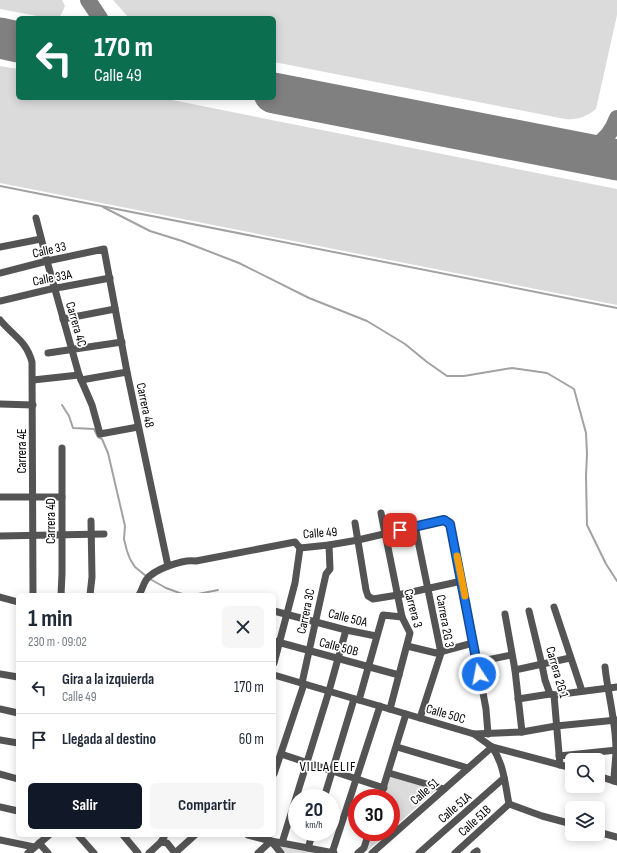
<!DOCTYPE html>
<html lang="es">
<head>
<meta charset="utf-8">
<style>
  body { margin:0; font-family:"Sofia Sans Condensed",sans-serif; background:#f6f6f7; color:#1f2937; height:100vh; display:flex; flex-direction:column; font-size:15px; white-space:nowrap }
  * { box-sizing:border-box; margin:0 }
  p { font-size:13px; color:#747a83 }
  .icon { flex:none; width:22px; height:22px; fill:none; stroke:currentColor; stroke-width:2; stroke-linecap:round; stroke-linejoin:round }
  .map { position:relative; flex:1; overflow:hidden }
  .sheet { position:absolute; left:16px; top:593px; width:260px; height:244px; display:flex; flex-direction:column; background:#fff; border-radius:6px; box-shadow:0 2px 10px #0003 }
  .sheet>* { flex:none }
  .top-card { position:absolute; left:16px; top:16px; width:260px; height:84px; border-radius:6px; box-shadow:0 2px 10px #0003; background:#0b6e4f; color:#fff; overflow:hidden }
  .tools { position:absolute; left:565px; top:753px; display:grid; gap:8px }
  .tools a { display:grid; place-items:center; width:40px; height:40px; border-radius:6px; background:#fff; box-shadow:0 2px 10px #0003; font-size:20px }
  .speed { position:absolute; left:288px; top:789px; display:flex; gap:8px; font-size:20px; font-weight:700; text-align:center }
  .speed>* { display:grid; place-content:center; width:52px; height:52px; border-radius:50%; background:#fff; box-shadow:0 2px 10px #0003; line-height:1 }
  .speed small { font-size:10px; font-weight:400 }
  .speed .limit { border:6px solid #d22; background:#fff; color:#111 }
  .pin { position:absolute; display:grid; place-items:center; width:34px; height:34px; color:#fff; margin:-17px; border-radius:8px; box-shadow:0 2px 6px #0006 }
  .me { position:absolute; width:44px; margin:-22px; rotate:349deg; stroke-linejoin:round; filter:drop-shadow(0 0 3px #0008) }
  .turn { display:flex; align-items:center; gap:14px; height:84px; padding:0 12px; font-size:18px }
  .turn .icon { width:52px; height:52px; stroke-width:2.5 }
  .turn b { display:block; font-size:28px; line-height:34px }
  .round { display:grid; place-items:center; flex:none; width:42px; height:42px; border-radius:6px; background:#f6f6f7 }
  .head { display:flex; align-items:center; justify-content:space-between; height:68px; padding:0 12px }
  h1 { font-size:24px; font-weight:700; line-height:30px }
  .action { display:flex; gap:8px; margin-top:auto; padding:8px 12px }
  .action a { flex:1; height:46px; border-radius:6px; background:#111827; color:#fff; font-size:16px; font-weight:700; line-height:46px; text-align:center }
  .action a+a { background:#f6f6f7; color:#1f2937 }
  ul { padding:0; list-style:none }
  li { display:flex; align-items:center; gap:12px; height:52px; padding:0 12px; border-top:1px solid #e0e1e3 }
  li div { flex:1 }
  li b { display:block; font-size:15px }
  li em { font-style:normal }
  .map>svg:first-child { display:block }
  .green { fill:#dbdbdb }
  .lines { fill:none; stroke-linecap:round; stroke-linejoin:round }
  .stream { stroke:#a2a2a2; stroke-width:2 }
  .taxiway { stroke:#808080; stroke-width:16 }
  .runway { stroke:#808080; stroke-width:41 }
  .minor { stroke:#545454; stroke-width:7 }
  .route-casing { stroke:#114b97; stroke-width:10 }
  .route { stroke:#1a73e8; stroke-width:7 }
  .slow { stroke:#f59e0b; stroke-width:7 }
  .labels { text-anchor:middle; stroke-width:3.5; stroke-linejoin:round; paint-order:stroke }
  .street-label { font-size:13px; fill:#000; stroke:#fff }
  .neighbourhood-label { font-size:14px; letter-spacing:1px; fill:#000; stroke:#fff }
</style>
</head>
<body>
<div class="map">
<svg width="617" height="853" viewBox="0 0 617 853">
  <rect width="100%" height="100%" fill="#fff"/>
  <g class="green">
    <path d="M0 0H62L65 6 62 13 59 18H48L0 9Z"/>
    <path d="M113 0H617V15L596 109C586 117 578 120 565 119L274 62V18H129Z"/>
    <path d="M0 66 18 69V98H162L617 189V305L0 183Z"/>
    <path d="M390 776 436 790 391 830V798H383Z"/>
    <path d="M373 832H389L367 851Z"/>
    <path d="M279 846 316 853H286Z"/>
  </g>
  <g class="lines">
    <g class="stream">
      <path d="M0 186 617 308"/>
      <path d="M103 207 150 231 182 241 239 263 309 298 367 321 405 344 427 362 447 376H464L512 368 547 373 574 389 586 433 587 454 586 476 587 525 606 564 617 581"/>
      <path d="M62 405 69 416 73 428 94 429 98 437 102 439 108 453 125 526 124 539 127 551 130 559 135 567 146 576"/>
      <path d="M150 579 166 588 185 595"/>
      <path d="M193 595 218 590"/>
    </g>
    <g class="taxiway">
      <path d="M88 0 100 18"/>
      <path d="M557 149C586 152 606 148 617 118"/>
    </g>
    <g class="runway">
      <path d="M0 38 18 42"/>
      <path d="M274 93 617 160"/>
    </g>
    <g class="minor">
      <path d="M36 218 47 261 79 375 92 405 100 434 138 427"/>
      <path d="M0 247 41 239"/>
      <path d="M0 273 47 261 104 249 127 372 168 566"/>
      <path d="M0 301 55 288 62 287 110 278"/>
      <path d="M63 319 115 309"/>
      <path d="M0 320C13 336 26 340 32 362L33 595"/>
      <path d="M48 353 122 342"/>
      <path d="M33 380 79 375"/>
      <path d="M81 380 127 372"/>
      <path d="M0 404 33 405"/>
      <path d="M0 497H62"/>
      <path d="M381 513 402 617 410 633 390 709"/>
      <path d="M355 523 366 590 368 596 373 599 398 595 462 581"/>
      <path d="M415 526 441 653 420 718"/>
      <path d="M0 536 104 534"/>
      <path d="M61 595 62 574V448"/>
      <path d="M90 595 92 577 91 521"/>
      <path d="M139 595C142 590 143 585 146 580 154 569 183 559 196 561L295 542 300 548 329 545 358 540 444 520 450 524 462 581 486 709 488 734"/>
      <path d="M0 597 18 602"/>
      <path d="M554 607 582 691"/>
      <path d="M274 611 346 630 376 636"/>
      <path d="M529 611 542 665 545 680 550 694 554 695 560 765"/>
      <path d="M505 614 515 670 522 732"/>
      <path d="M274 641 399 675"/>
      <path d="M407 646 436 653 473 643"/>
      <path d="M477 662 511 655"/>
      <path d="M274 663 295 583 300 548"/>
      <path d="M605 667C608 695 616 722 616 750 616 760 614 771 614 781"/>
      <path d="M515 670 570 658"/>
      <path d="M0 674 18 677"/>
      <path d="M274 675 474 734 522 732 556 726 617 720"/>
      <path d="M302 683 326 574 330 569 329 545"/>
      <path d="M554 695 617 687"/>
      <path d="M518 699 550 694"/>
      <path d="M359 700 383 615 402 617"/>
      <path d="M0 709 18 713"/>
      <path d="M474 734 492 747 572 768"/>
      <path d="M0 740 18 743"/>
      <path d="M397 747 468 768"/>
      <path d="M281 754 384 788"/>
      <path d="M559 756 617 750"/>
      <path d="M389 773 444 789"/>
      <path d="M0 774 18 779"/>
      <path d="M274 774 304 684"/>
      <path d="M598 776 617 782"/>
      <path d="M324 798 354 699"/>
      <path d="M380 798 406 714"/>
      <path d="M509 804 542 816 572 824"/>
      <path d="M0 807 18 811"/>
      <path d="M598 832 617 837"/>
      <path d="M78 835 94 853"/>
      <path d="M123 835 138 853"/>
      <path d="M248 835 271 841 334 853"/>
      <path d="M0 840 34 847"/>
      <path d="M161 842 167 843 175 853"/>
      <path d="M39 843 48 853"/>
      <path d="M282 843 329 691 346 630"/>
      <path d="M308 848 313 832"/>
      <path d="M28 853 49 835"/>
      <path d="M149 853 161 842 165 835"/>
      <path d="M175 853 195 835"/>
      <path d="M258 853 271 841 281 853"/>
      <path d="M332 853 380 706"/>
      <path d="M358 853 364 848 369 832"/>
      <path d="M372 853 492 747C504 764 505 784 509 804"/>
      <path d="M419 853 504 778"/>
      <path d="M455 853 509 804"/>
      <path d="M474 853 477 851"/>
    </g>
  </g>
  <g class="lines">
    <g class="route-casing">
      <path id="route" d="M400 530 444 520 450 524 479 674"/>
    </g>
    <use href="#route" class="route"/>
    <path class="slow" d="M457 556 465 596"/>
  </g>
  <g class="labels">
    <g class="street-label">
      <text transform="translate(49 249) rotate(-13)" y="5">Calle 33</text>
      <text transform="translate(52 277) rotate(-11)" y="5">Calle 33A</text>
      <text transform="translate(77 324) rotate(74)" y="5">Carrera 4C</text>
      <text transform="translate(146 405) rotate(78)" y="5">Carrera 48</text>
      <text transform="translate(21 451) rotate(-90)" y="5">Carrera 4E</text>
      <text transform="translate(50 521) rotate(-90)" y="5">Carrera 4D</text>
      <text transform="translate(320 532) rotate(-4)" y="5">Calle 49</text>
      <text transform="translate(414 608) rotate(75)" y="5">Carrera 3</text>
      <text transform="translate(305 611) rotate(-78)" y="5">Carrera 3C</text>
      <text transform="translate(348 617) rotate(14)" y="5">Calle 50A</text>
      <text transform="translate(446 621) rotate(80)" y="5">Carrera 2G 3</text>
      <text transform="translate(339 646) rotate(15)" y="5">Calle 50B</text>
      <text transform="translate(558 672) rotate(74)" y="5">Carrera 2G 1</text>
      <text transform="translate(446 713) rotate(16)" y="5">Calle 50C</text>
      <text transform="translate(424 791) rotate(-41)" y="5">Calle 51</text>
      <text transform="translate(454 807) rotate(-41)" y="5">Calle 51A</text>
      <text transform="translate(474 820) rotate(-42)" y="5">Calle 51B</text>
    </g>
    <g class="neighbourhood-label">
      <text x="328" y="771">VILLA ELIF</text>
    </g>
  </g>
</svg>
<div class="tools">
<a><svg class="icon" aria-label="search" viewBox="0 0 24 24"><circle cx="10" cy="10" r="6"/><path d="M15 15l6 6"/></svg></a>
<a><svg class="icon" aria-label="layers" viewBox="0 0 24 24"><path d="M12 4l9 5-9 5-9-5zM3 14l9 5 9-5"/></svg></a>
</div>
<div class="speed"><div>20<small>km/h</small></div><div class="limit">30</div></div>
<div class="pin" style="left:400px;top:530px;background:#d93025"><svg class="icon" aria-label="arrive" viewBox="0 0 24 24"><path d="M6 21V4h12l-3 4 3 4H6"/></svg></div>
<svg class="me" style="left:479px;top:674px" viewBox="-20 -20 40 40"><circle r="17" fill="#1a73e8" stroke="#fff" stroke-width="3"/><path d="M0-11L8 9 0 5-8 9z" fill="#fff"/></svg>
<div class="top-card">
<div class="turn"><svg class="icon" aria-label="left" viewBox="0 0 24 24"><path d="M17 20v-9H6M10 6l-5 5 5 5"/></svg><div><b>170 m</b>Calle 49</div></div>
</div>
<section class="sheet">
<div class="head"><div><h1>1 min</h1><p>230 m · 09:02</p></div><a class="round"><svg class="icon" aria-label="close" viewBox="0 0 24 24"><path d="M6 6l12 12M18 6L6 18"/></svg></a></div>
<ul>
<li><svg class="icon" aria-label="left" viewBox="0 0 24 24"><path d="M17 20v-9H6M10 6l-5 5 5 5"/></svg><div><b>Gira a la izquierda</b><p>Calle 49</p></div><em>170 m</em></li>
<li><svg class="icon" aria-label="arrive" viewBox="0 0 24 24"><path d="M6 21V4h12l-3 4 3 4H6"/></svg><div><b>Llegada al destino</b></div><em>60 m</em></li>
</ul>
<div class="action"><a>Salir</a><a>Compartir</a></div>
</section>
</div>
</body>
</html>
